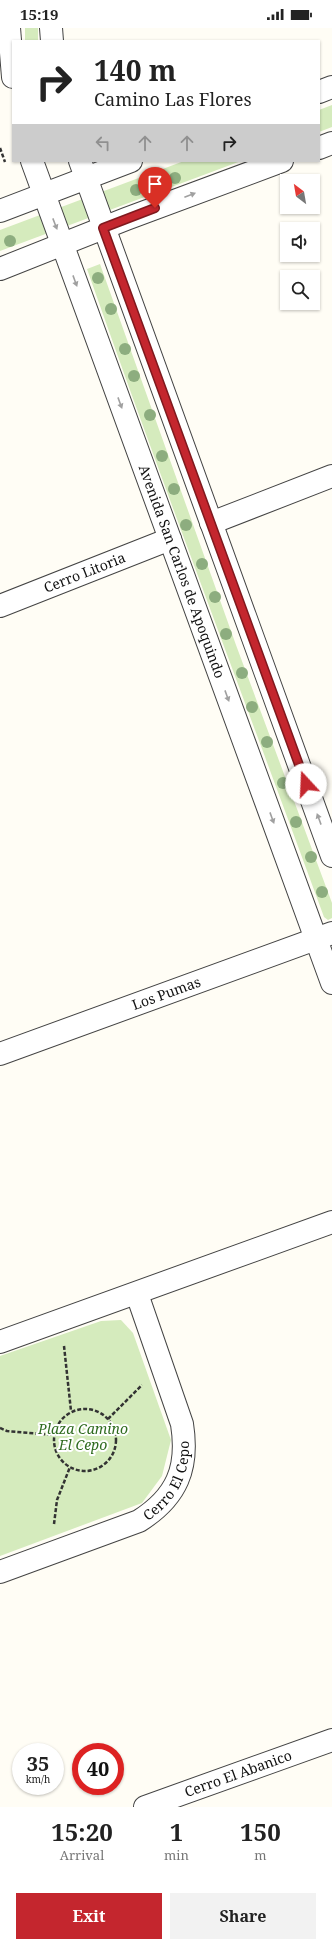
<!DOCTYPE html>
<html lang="en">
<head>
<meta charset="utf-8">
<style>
  body { margin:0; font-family:"Noto Serif",serif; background:#f2f2f2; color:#222; height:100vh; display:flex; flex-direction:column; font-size:15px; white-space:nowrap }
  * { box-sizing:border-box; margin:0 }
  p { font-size:13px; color:#767676 }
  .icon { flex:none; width:22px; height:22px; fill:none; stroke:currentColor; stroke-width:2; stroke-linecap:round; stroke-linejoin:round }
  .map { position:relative; height:1779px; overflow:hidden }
  .details { display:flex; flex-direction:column; background:#fff; flex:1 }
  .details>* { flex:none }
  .hud { position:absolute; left:12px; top:12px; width:308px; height:122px; border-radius:0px; box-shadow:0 1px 3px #0004; background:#fff; color:#222; overflow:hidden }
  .needle { width:26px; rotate:329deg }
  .tools { position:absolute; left:280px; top:146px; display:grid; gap:8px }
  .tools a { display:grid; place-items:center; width:40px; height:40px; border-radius:0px; background:#fff; box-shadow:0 1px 3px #0004; font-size:20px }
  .speed { position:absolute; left:12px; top:1715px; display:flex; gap:8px; font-size:20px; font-weight:700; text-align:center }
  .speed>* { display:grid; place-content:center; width:52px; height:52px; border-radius:50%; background:#fff; box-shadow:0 1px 3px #0004; line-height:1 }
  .speed small { font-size:10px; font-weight:400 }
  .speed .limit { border:6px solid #d22; background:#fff; color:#111 }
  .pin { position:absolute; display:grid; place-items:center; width:34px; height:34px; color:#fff; margin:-41px -17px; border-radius:50% 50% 50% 0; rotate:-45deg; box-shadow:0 0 4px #0007 }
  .pin .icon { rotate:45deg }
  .me { position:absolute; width:44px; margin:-22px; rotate:340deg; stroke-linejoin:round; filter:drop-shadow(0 0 3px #0008) }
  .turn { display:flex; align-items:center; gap:14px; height:84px; padding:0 16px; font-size:18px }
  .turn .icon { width:52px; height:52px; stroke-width:2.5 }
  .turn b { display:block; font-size:28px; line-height:34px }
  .lanes { display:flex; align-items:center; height:38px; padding:0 16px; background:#0003; justify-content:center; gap:20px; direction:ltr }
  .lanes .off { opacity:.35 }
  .eta { display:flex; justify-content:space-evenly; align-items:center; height:68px; text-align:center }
  .eta b { font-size:24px; font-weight:700; line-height:28px }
  .button { display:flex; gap:8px; margin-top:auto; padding:8px 16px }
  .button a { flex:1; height:46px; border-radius:0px; background:#c4262e; color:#fff; font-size:16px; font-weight:700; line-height:46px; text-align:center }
  .button a+a { background:#f2f2f2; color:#222 }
  .status { display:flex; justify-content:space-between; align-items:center; height:28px; padding:0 20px; background:#fff; direction:ltr }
  .status svg { height:11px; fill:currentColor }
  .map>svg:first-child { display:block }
  .green { fill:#d5ebbd }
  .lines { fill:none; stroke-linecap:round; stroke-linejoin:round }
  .minor-casing { stroke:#444; stroke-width:24 }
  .tertiary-casing { stroke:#444; stroke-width:24 }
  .path { stroke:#333; stroke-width:2.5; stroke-dasharray:4 2; stroke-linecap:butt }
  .minor { stroke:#fff; stroke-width:22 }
  .tertiary { stroke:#fff; stroke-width:22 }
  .tree { fill:#8dad7f }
  .oneway { fill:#a0a0a0 }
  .route-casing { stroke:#7f191e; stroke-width:10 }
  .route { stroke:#c4262e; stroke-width:7 }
  .labels { text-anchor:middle; stroke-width:4; stroke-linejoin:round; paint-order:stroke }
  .street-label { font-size:14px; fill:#111; stroke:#fff }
  .park-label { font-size:14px; font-style:italic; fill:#2f6b1f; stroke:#fff }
</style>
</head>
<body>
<div class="status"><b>15:19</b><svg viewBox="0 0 49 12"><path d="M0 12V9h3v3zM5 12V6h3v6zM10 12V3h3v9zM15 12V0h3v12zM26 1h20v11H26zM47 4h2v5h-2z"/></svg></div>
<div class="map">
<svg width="332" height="1779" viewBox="0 0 332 1779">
  <rect width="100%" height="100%" fill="#fffdf5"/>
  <g class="green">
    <rect x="25" y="0" width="13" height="13"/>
    <path d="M332 77V99L319 104V82Z"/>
    <path d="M184 133H241L0 223V202Z"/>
    <path d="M100 236 236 617 332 875V890L328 892 324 889C245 673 163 458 87 241Z"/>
    <path d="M121 1292 133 1305 171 1412 162 1448 142 1475 0 1528V1328L101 1293Z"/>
  </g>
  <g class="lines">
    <g class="minor-casing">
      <g id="minor">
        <path d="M211 495 332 448"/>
        <path id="s1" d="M0 578 170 511"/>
        <path id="s2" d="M0 1026 332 905"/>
        <path d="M0 1314 332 1194"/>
        <path id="s3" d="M0 1544 139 1493C177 1469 189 1440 182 1396L137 1266"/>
        <path id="s4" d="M145 1779 332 1712"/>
      </g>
    </g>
    <g class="tertiary-casing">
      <g id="tertiary">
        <path d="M9 0 13 49"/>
        <path d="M51 0 52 13"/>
        <path d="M319 64 332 59"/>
        <path d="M319 120 332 115"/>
        <path id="s5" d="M32 133 332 955"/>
        <path d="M80 133 332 828"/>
        <path d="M0 183 131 133"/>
        <path d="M0 241 126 191 282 133"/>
      </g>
    </g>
    <g class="path">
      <path d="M0 120 5 134"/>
      <path d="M302 153 318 147"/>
      <path d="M64 1318 71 1383"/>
      <circle cx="85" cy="1412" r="31"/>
      <path d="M108 1391 142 1357"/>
      <path d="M0 1400 7 1403 53 1407"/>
      <path d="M54 1496 57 1472 70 1439"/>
    </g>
    <use href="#minor" class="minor"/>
    <use href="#tertiary" class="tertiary"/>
  </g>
  <g class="tree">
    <circle cx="175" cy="150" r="6"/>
    <circle cx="136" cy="162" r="6"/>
    <circle cx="10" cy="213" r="6"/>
    <circle cx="98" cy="250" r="6"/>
    <circle cx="111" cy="281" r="6"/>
    <circle cx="125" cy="321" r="6"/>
    <circle cx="134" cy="348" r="6"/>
    <circle cx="150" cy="387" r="6"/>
    <circle cx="162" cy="428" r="6"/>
    <circle cx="174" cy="461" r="6"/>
    <circle cx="186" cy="497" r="6"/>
    <circle cx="202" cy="536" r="6"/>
    <circle cx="215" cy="569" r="6"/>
    <circle cx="226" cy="606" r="6"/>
    <circle cx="242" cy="645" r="6"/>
    <circle cx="252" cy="679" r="6"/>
    <circle cx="267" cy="714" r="6"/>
    <circle cx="283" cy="755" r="6"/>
    <circle cx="296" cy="794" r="6"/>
    <circle cx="311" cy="829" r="6"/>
    <circle cx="322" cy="864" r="6"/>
  </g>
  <defs><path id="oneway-solid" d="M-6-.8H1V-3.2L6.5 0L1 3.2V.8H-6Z"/></defs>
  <g class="oneway">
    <use href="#oneway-solid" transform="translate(190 167) rotate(-21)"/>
    <use href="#oneway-solid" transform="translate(55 196) rotate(69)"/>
    <use href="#oneway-solid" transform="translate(75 253) rotate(70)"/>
    <use href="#oneway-solid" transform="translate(120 375) rotate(70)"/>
    <use href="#oneway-solid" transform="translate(227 668) rotate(70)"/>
    <use href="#oneway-solid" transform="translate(272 790) rotate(70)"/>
    <use href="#oneway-solid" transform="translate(319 791) rotate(-110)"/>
  </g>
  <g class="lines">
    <g class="route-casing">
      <path id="route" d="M155 180 103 200 306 756"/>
    </g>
    <use href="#route" class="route"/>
  </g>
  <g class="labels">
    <g class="street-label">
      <text dy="5" stroke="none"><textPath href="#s5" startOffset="437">Avenida San Carlos de Apoquindo</textPath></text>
      <text dy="5" stroke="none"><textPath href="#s1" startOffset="91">Cerro Litoria</textPath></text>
      <text dy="5" stroke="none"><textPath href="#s2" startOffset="177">Los Pumas</textPath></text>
      <text dy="5" stroke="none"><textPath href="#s3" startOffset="200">Cerro El Cepo</textPath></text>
      <text dy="5" stroke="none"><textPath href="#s4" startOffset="99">Cerro El Abanico</textPath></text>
    </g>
    <g class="park-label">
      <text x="83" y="1406">Plaza Camino<tspan x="83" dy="16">El Cepo</tspan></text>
    </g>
  </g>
</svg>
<div class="tools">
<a><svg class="needle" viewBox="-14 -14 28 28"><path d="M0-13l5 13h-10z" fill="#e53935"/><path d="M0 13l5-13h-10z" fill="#767676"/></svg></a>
<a><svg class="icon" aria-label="sound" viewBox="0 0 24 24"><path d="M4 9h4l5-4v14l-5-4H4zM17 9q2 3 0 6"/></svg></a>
<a><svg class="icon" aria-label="search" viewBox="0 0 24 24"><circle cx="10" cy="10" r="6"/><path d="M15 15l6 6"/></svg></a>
</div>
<div class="speed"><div>35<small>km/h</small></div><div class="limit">40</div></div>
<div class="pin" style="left:155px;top:180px;background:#d93025"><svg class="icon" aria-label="arrive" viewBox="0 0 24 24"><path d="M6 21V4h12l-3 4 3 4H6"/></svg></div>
<svg class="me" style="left:306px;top:756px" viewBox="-20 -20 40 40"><circle r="19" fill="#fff"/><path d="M0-13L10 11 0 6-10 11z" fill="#c4262e"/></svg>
<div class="hud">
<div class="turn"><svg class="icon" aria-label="right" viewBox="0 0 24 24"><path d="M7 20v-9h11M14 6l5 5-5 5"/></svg><div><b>140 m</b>Camino Las Flores</div></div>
<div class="lanes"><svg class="icon off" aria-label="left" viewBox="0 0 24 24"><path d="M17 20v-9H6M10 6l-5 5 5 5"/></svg><svg class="icon off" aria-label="ahead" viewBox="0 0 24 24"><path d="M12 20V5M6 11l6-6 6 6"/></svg><svg class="icon off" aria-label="ahead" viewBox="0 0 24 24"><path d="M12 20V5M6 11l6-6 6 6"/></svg><svg class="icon" aria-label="right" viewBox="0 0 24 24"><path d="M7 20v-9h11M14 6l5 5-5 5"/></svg></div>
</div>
</div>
<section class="details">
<div class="eta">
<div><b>15:20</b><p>Arrival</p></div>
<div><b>1</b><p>min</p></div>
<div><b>150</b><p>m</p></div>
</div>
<div class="button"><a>Exit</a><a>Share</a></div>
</section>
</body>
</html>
